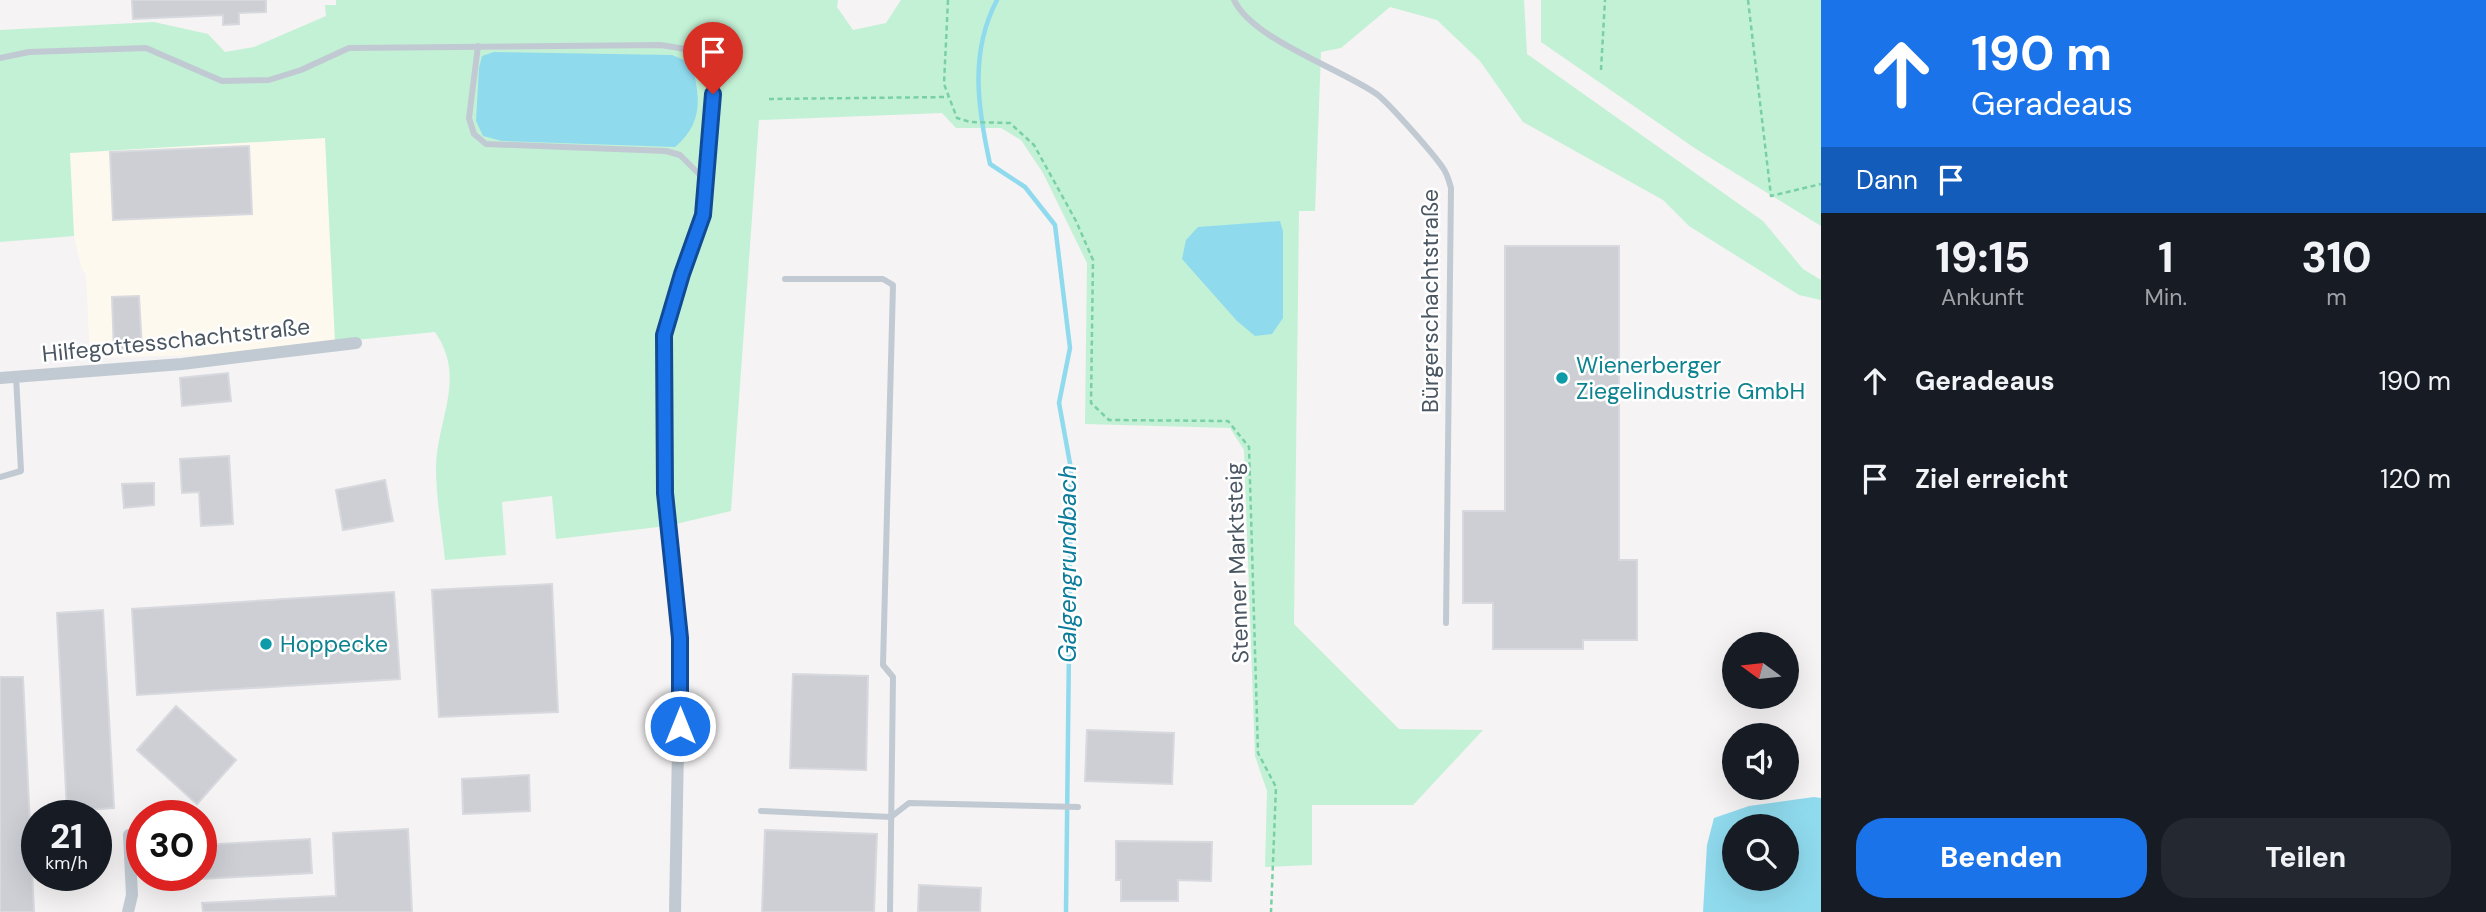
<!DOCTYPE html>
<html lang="de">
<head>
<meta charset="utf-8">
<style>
  body { margin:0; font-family:"DM Sans",sans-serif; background:#242831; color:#f1f3f6; height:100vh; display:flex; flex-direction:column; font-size:26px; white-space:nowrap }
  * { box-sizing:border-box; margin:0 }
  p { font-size:23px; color:#9ea1a6 }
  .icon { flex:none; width:38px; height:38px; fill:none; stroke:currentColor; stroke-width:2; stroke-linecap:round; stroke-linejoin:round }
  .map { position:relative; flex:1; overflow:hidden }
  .side { display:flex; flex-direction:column; background:#171b24; width:665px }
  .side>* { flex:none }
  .banner { background:#1a73e8; color:#fff; overflow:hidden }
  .needle { width:46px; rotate:285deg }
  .controls { position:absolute; left:1722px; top:632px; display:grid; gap:14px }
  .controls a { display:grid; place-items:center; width:77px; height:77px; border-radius:50%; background:#171b24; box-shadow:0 7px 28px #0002; font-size:35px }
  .speed { position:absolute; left:21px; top:800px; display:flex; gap:14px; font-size:35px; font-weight:700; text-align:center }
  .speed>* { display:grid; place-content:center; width:91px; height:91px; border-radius:50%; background:#171b24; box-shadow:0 7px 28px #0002; line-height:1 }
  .speed small { font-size:18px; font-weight:400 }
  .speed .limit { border:10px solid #d22; background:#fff; color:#111 }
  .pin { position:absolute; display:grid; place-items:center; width:60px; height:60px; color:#fff; margin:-72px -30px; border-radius:50% 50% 50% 0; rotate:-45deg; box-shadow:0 0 7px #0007 }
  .pin .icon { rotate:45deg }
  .me { position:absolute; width:77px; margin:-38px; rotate:0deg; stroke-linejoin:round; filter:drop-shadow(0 0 5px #0008) }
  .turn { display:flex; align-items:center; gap:24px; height:147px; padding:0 35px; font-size:32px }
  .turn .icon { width:91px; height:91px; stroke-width:2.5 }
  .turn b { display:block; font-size:49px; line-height:60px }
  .then { display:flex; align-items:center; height:66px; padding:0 35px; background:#0003; gap:14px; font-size:26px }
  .eta { display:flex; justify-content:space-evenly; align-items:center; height:119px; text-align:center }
  .eta b { font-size:42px; font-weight:800; line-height:49px }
  .primary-button { display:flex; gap:14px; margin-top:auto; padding:14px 35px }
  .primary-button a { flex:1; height:80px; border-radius:28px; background:#1a73e8; color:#fff; font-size:28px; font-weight:800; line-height:80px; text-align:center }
  .primary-button a+a { background:#242831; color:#f1f3f6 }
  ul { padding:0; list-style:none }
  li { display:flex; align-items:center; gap:21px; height:98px; padding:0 35px }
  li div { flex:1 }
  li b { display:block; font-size:26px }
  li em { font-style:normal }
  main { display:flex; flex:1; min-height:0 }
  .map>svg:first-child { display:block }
  .commercial { fill:#fdf9ef }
  .green { fill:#c3f1d5 }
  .water { fill:#90daee; fill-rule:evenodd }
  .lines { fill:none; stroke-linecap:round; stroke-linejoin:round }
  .stream { stroke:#90daee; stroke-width:4.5 }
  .building { fill:#cdcfd5; stroke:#d7d9de; stroke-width:2 }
  .path { stroke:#7ad0a6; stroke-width:2.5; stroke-dasharray:5 3.5; stroke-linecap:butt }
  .lane { stroke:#c1cad2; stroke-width:6 }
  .street { stroke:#c1cad2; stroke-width:12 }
  .route-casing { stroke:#114b97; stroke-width:18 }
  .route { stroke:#1a73e8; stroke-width:12 }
  .culture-dot { fill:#0f9aa8; stroke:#fff; stroke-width:2.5 }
  .labels { text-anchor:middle; stroke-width:5; stroke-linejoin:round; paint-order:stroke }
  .street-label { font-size:23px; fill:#4a5661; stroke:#fff }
  .culture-label { font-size:23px; fill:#0d838f; stroke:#fff; text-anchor:start }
  .water-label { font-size:24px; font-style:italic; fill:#0c7c9b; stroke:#fff }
</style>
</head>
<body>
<main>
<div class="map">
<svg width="1821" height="912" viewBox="0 0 1821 912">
  <rect width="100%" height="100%" fill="#f5f3f3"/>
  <path class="commercial" d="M325 138 335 342 235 354 90 358 86 275 81 267 74 236 70 153Z"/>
  <g class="green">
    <path d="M336 0H838L837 7 853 30 886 23 901 0H1524L1527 54 1763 221 1803 269 1821 280V300L1799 295 1689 226 1663 200 1523 122 1480 61 1437 20 1390 7 1341 48 1321 52 1315 211H1299L1294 624 1399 729 1483 730 1413 805H1312V865L1265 867 1267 791 1255 756 1244 450 1230 428 1085 424 1087 263 1043 173 1021 140 1001 128H956L942 113 759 120 731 511 667 526 556 539 552 496 502 502 506 555 445 560C442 530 436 498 436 468 437 418 467 378 435 332L335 342 325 138 70 153 74 236 0 242V30L154 22 208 34 225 52 254 47 326 16 325 5H336Z"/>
    <path d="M1541 0H1821V226L1696 149 1541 42Z"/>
  </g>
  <g class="water">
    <path d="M494 52 672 55 691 63C701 97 703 124 675 147L502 141 483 136 476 121 479 68 482 56Z"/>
    <path d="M1280 221 1283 231V318L1272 334 1255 336 1237 321 1182 259 1186 240 1198 227Z"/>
    <path d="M1814 797 1821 798V912H1703L1707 845 1714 818 1749 806ZM1734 826H1787V878H1734Z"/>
  </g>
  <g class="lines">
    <path class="stream" d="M997 0C969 53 978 109 990 164L1025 187 1055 225 1070 348 1059 403 1071 469 1066 912"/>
  </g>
  <g class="building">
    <path d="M132 0H266V12L239 13V24L223 25V15L133 19Z"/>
    <path d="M249 146 252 214 113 220 110 152Z"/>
    <path d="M1505 246H1619V560H1637V640H1583V649H1493V603H1463V511H1505Z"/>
    <path d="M139 296 142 350 114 352 112 297Z"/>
    <path d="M228 373 231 401 182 406 180 378Z"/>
    <path d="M229 456 233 524 201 526 199 492 182 493 180 459Z"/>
    <path d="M385 480 393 521 343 530 336 490Z"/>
    <path d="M154 483V505L124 508 122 484Z"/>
    <path d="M552 584 558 712 439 717 432 590Z"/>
    <path d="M394 592 400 679 137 695 132 609Z"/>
    <path d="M103 610 114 808 67 811 57 613Z"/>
    <path d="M793 674 868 676 866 770 790 768Z"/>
    <path d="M0 677H23L34 912H0Z"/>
    <path d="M176 706 236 760 197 804 137 750Z"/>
    <path d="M1087 730 1174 733 1172 784 1085 781Z"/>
    <path d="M529 775 530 811 463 814 462 779Z"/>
    <path d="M408 829 412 912H203L202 903 336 896 333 833Z"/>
    <path d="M765 830 877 834 874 912H762Z"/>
    <path d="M310 839 312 873 201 879V845Z"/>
    <path d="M1116 841 1212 842 1211 881 1178 880V901H1121V880H1116Z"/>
    <path d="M919 885 981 888 980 912H918Z"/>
  </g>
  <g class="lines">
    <g class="path">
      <path d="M948 0 944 84 957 118 970 122 1010 123 1034 145 1076 221 1093 260 1091 403 1109 420 1228 421 1249 447 1258 753 1276 787 1271 912"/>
      <path d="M1748 0 1771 196 1821 184"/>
      <path d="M1601 70 1605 0"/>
      <path d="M769 99 948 97"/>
    </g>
    <g class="lane">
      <path d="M1234 0C1253 40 1342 69 1378 95 1391 106 1433 153 1443 168 1447 173 1449 181 1451 188L1446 623"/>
      <path d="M478 46 469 118 474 134 486 144 666 151 680 155 707 182"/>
      <path d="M0 58 29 52 146 48 222 81 269 80 301 70 349 48 660 45C700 51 710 51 713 94L703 215 682 274 664 335"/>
      <path d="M785 279H883L893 285 883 665 893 677 890 912"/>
      <path d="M0 477 21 471 16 376"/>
      <path d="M761 811 891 817 909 803 1078 807"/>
    </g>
    <g class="street">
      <path d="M664 335 665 493 680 638 675 912"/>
      <path d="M0 378 182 364 356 343"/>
      <path d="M128 912 132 895 129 835"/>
    </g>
  </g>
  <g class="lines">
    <g class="route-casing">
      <path id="route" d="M680 726V638L665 493 664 335 682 274 703 215 713 94"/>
    </g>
    <use href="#route" class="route"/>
  </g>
  <g class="culture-dot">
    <circle cx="1562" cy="378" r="7"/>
    <circle cx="266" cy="644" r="7"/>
  </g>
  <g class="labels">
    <g class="street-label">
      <text transform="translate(1430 301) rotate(-90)" y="8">Bürgerschachtstraße</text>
      <text transform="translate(176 340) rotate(-6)" y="8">Hilfegottesschachtstraße</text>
      <text transform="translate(1237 563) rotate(-92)" y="8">Stenner Marktsteig</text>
    </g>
    <g class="culture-label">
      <text x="1576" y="373">Wienerberger<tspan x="1576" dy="26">Ziegelindustrie GmbH</tspan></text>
      <text x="280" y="652">Hoppecke</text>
    </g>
    <g class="water-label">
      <text transform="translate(1068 564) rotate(-90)" y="8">Galgengrundbach</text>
    </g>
  </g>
</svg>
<div class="controls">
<a><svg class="needle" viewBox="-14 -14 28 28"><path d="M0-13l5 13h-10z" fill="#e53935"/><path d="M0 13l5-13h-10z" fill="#9ea1a6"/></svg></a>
<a><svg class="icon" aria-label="sound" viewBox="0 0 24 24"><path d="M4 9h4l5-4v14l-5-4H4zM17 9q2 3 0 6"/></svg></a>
<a><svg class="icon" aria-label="search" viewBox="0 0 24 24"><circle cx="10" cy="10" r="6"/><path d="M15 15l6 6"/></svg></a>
</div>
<div class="speed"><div>21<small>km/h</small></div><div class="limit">30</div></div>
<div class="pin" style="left:713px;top:94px;background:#d93025"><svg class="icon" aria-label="arrive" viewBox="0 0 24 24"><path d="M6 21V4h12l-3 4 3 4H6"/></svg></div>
<svg class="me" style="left:680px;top:726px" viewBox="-20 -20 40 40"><circle r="17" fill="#1a73e8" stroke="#fff" stroke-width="3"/><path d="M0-11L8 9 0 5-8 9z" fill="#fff"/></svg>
</div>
<section class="side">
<div class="banner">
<div class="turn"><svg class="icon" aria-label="ahead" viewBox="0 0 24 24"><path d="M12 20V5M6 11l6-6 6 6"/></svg><div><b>190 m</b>Geradeaus</div></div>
<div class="then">Dann<svg class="icon" aria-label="arrive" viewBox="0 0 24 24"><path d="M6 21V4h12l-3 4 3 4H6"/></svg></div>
</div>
<div class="eta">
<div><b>19:15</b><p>Ankunft</p></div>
<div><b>1</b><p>Min.</p></div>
<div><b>310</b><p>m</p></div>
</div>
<ul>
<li><svg class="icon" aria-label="ahead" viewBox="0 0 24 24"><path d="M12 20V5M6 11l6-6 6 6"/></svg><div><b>Geradeaus</b></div><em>190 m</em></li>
<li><svg class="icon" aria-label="arrive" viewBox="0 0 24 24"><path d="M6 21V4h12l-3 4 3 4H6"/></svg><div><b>Ziel erreicht</b></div><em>120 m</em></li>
</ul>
<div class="primary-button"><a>Beenden</a><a>Teilen</a></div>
</section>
</main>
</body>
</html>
